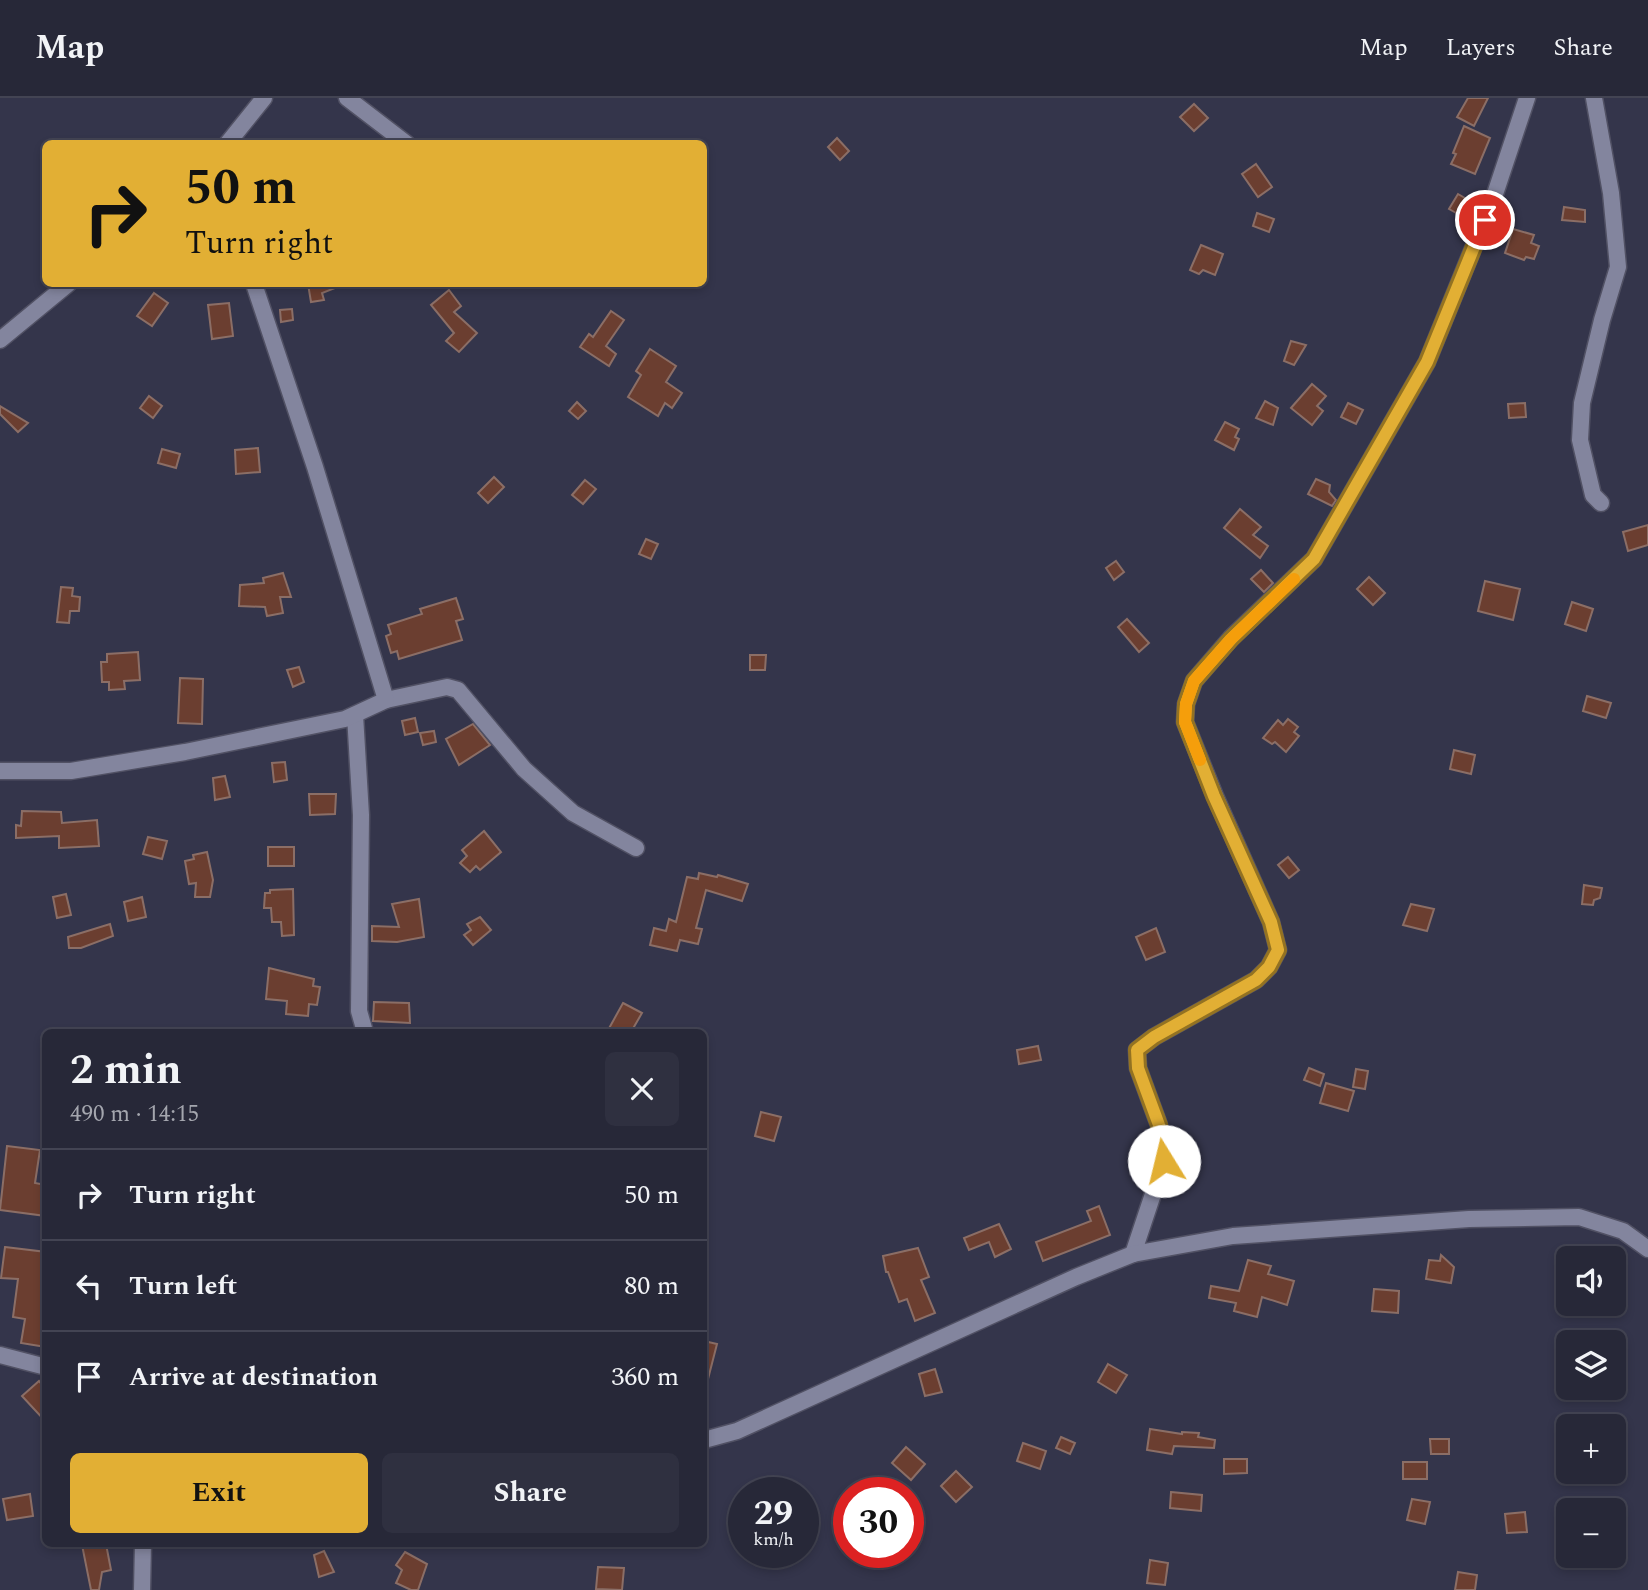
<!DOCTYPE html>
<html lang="en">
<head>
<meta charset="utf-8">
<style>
  body { margin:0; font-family:Spectral,serif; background:#2f3040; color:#f1f3f6; height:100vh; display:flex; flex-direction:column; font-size:26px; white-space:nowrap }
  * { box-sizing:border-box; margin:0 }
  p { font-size:23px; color:#a4a6ae }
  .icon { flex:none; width:38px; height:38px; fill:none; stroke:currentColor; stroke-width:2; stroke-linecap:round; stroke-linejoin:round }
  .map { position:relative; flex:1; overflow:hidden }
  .drawer { position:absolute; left:42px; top:931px; width:665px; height:518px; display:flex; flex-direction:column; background:#272838; border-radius:10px; box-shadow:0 4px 10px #0003,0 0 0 2px #434453 }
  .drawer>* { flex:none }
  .banner { position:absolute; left:42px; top:42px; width:665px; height:147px; border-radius:10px; box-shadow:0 4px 10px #0003,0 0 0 2px #434453; background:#e2af34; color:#111; overflow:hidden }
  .buttons { position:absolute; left:1556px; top:1148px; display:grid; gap:14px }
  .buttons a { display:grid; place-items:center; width:70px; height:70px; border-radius:10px; background:#272838; box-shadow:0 4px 10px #0003,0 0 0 2px #434453; font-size:35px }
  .speed { position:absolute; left:728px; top:1379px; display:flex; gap:14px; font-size:35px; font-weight:700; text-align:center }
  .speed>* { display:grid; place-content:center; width:91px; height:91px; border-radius:50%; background:#272838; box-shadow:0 4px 10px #0003,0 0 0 2px #434453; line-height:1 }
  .speed small { font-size:18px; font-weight:400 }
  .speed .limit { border:10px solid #d22; background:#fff; color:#111 }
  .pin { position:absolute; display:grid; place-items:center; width:60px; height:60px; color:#fff; margin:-30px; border:4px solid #fff; border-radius:50%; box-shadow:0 2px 7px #0007 }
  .me { position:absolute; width:77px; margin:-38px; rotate:351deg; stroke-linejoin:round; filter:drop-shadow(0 0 5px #0008) }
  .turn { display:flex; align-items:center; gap:24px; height:147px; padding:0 28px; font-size:32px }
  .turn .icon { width:91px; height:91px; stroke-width:2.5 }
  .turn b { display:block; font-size:49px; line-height:60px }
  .round { display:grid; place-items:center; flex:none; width:74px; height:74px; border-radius:10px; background:#2f3040 }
  .headline { display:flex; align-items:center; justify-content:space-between; height:119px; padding:0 28px }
  h1 { font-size:42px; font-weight:700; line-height:52px }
  .action { display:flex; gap:14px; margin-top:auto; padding:14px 28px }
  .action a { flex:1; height:80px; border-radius:10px; background:#e2af34; color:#111; font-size:28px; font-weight:700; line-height:80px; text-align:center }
  .action a+a { background:#2f3040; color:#f1f3f6 }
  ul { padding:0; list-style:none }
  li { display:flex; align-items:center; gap:21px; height:91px; padding:0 28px; border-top:2px solid #434453 }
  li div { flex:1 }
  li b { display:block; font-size:26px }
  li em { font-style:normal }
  header { display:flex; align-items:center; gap:42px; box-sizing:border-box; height:98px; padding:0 35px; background:#272838; border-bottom:2px solid #434453 }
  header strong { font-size:33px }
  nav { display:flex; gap:38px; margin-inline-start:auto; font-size:24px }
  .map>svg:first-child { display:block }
  .building { fill:#6b3e30; stroke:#8b6e66; stroke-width:2 }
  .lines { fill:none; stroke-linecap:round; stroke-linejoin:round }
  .minor-casing { stroke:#515164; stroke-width:19 }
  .minor { stroke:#83859e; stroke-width:16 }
  .route-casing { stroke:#937222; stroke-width:18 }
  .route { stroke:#e2af34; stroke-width:12 }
  .slow { stroke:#f59e0b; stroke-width:12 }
</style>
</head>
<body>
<header>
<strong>Map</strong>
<nav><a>Map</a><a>Layers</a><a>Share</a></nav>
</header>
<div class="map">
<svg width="1648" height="1492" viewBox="0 0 1648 1492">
  <rect width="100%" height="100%" fill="#34354b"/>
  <g class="building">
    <path d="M1468 0H1488L1474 28 1457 19Z"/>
    <path d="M1194 6 1208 20 1194 33 1180 19Z"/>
    <path d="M1464 28 1490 40 1475 76 1451 66 1456 56 1453 55Z"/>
    <path d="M837 40 849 53 840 62 828 49Z"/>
    <path d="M1256 66 1272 89 1258 99 1242 76Z"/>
    <path d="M1458 96 1475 106 1467 121 1449 111Z"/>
    <path d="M1564 109 1585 112V124L1562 122Z"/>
    <path d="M1257 115 1274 121 1269 134 1253 128Z"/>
    <path d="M1513 131 1534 137 1531 145 1539 148 1534 161 1526 159 1524 162 1505 155Z"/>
    <path d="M1201 147 1223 156 1215 177 1203 172 1199 176 1190 172Z"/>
    <path d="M308 186H345L322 195 324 202 311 204Z"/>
    <path d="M449 192 461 208 454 214 477 235 459 254 446 243 454 235 431 207Z"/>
    <path d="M154 195 168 205 152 228 137 218Z"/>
    <path d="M229 205 233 238 212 241 208 207Z"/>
    <path d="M292 211 293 222 281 224 280 212Z"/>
    <path d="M611 213 624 222 606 248 616 256 609 268 580 249 589 236 593 239Z"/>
    <path d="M1291 243 1306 247 1294 267 1284 263Z"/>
    <path d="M650 251 676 268 666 284 682 295 672 310 665 305 658 318 628 299 641 277 636 273Z"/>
    <path d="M1312 286 1326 298 1317 308 1323 313 1312 327 1291 310Z"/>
    <path d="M149 298 162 308 153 320 140 310Z"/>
    <path d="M1265 303 1278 310 1273 327 1256 320Z"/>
    <path d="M577 304 586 313 578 321 569 313Z"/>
    <path d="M1348 305 1363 312 1356 326 1341 319Z"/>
    <path d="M1525 305 1526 319 1509 320 1508 306Z"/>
    <path d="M0 308 28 325 18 334 0 316Z"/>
    <path d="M1225 324 1239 331 1235 339 1239 341 1234 352 1215 342Z"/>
    <path d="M258 350 260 374 236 376 235 352Z"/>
    <path d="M162 351 180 356 176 370 158 365Z"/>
    <path d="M494 379 504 389 488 405 478 395Z"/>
    <path d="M1316 381 1330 387 1329 394 1336 402 1332 408 1308 396Z"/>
    <path d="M585 382 596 391 583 406 572 397Z"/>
    <path d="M1240 411 1261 429 1253 437 1268 448 1260 460 1224 430Z"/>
    <path d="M1648 427V447L1628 453 1623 434Z"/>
    <path d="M646 441 658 446 651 461 639 456Z"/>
    <path d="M1116 463 1124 474 1114 482 1106 470Z"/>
    <path d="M1261 472 1273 485 1264 494 1251 481Z"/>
    <path d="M283 475 291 499H280L283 515 267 518 265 509 239 508 240 487 264 485 263 480Z"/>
    <path d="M1369 479 1385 495 1373 507 1357 491Z"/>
    <path d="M1485 483 1520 491 1513 522 1478 513Z"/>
    <path d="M61 489 73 490 72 498 80 499 79 513H70L69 525 57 524Z"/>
    <path d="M456 500 463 521 456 523 462 542 399 561 397 553 391 555 386 538 391 536 388 527 422 516 420 511Z"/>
    <path d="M1572 504 1593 511 1586 533 1565 526Z"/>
    <path d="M1127 521 1149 545 1139 554 1118 529Z"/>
    <path d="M138 554 140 582 124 583 125 591 109 592V584H102L101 564H107V556Z"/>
    <path d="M750 557H766L765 572H750Z"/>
    <path d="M299 569 304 584 293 589 287 572Z"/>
    <path d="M180 580 203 581 202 626 178 625Z"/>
    <path d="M1587 598 1611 605 1606 620 1583 613Z"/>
    <path d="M415 620 418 634 405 637 402 623Z"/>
    <path d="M1288 621 1298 629 1294 634 1299 638 1286 654 1275 644 1272 646 1263 640 1278 622 1283 627Z"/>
    <path d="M473 626 490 647 459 667 446 641Z"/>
    <path d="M434 633 436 644 423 647 420 635Z"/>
    <path d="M1454 652 1475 657 1471 676 1450 671Z"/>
    <path d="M285 664 287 682 274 684 272 665Z"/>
    <path d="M225 678 230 699 215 702 213 680Z"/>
    <path d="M309 696H336L335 716 310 717Z"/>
    <path d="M22 713 61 714 62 725 97 722 99 748 59 750V738L16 740V727L21 728Z"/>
    <path d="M484 733 501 754 480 772 476 768 470 774 460 765 467 758 462 752Z"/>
    <path d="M148 739 167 743 162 761 143 756Z"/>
    <rect x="268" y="749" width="26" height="19"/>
    <path d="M207 754 213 782 210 799H195L196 785 189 786 185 763 194 761 193 757Z"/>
    <path d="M1288 759 1299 772 1289 780 1278 767Z"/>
    <path d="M699 775 717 779 718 777 748 786 742 803 706 792 696 830 702 831 698 846 680 842 677 853 650 847 654 830 666 833 669 821 676 824 687 779 698 781Z"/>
    <path d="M1584 787 1602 790 1600 800 1594 802 1593 807 1582 806Z"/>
    <path d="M293 791 294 837 282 838 281 824H272L271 810H264L265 795H270V792Z"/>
    <path d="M66 796 71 817 57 820 53 799Z"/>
    <path d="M142 799 146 819 128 823 124 804Z"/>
    <path d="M419 801 424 839 397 844 372 843V828L399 829 392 806Z"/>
    <path d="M1411 806 1434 811 1427 833 1403 827Z"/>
    <path d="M480 819 491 832 473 847 464 837 471 832 467 826Z"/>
    <path d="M110 826 113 838 81 850H69L68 839Z"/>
    <path d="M1156 830 1165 854 1146 862 1136 839Z"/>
    <path d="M269 870 314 881 313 888 320 889 317 907 309 906 308 918 286 916 287 903 266 901Z"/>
    <path d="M374 904 409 905 410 925 373 923Z"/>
    <path d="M623 905 642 915 631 934H607Z"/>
    <path d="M1038 948 1041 962 1019 966 1017 952Z"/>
    <path d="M1309 970 1324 976 1320 988 1304 982Z"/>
    <path d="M1356 971 1368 973 1365 991 1353 989Z"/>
    <path d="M1326 985 1354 993 1348 1013 1320 1005Z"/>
    <path d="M761 1014 781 1019 774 1043 755 1038Z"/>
    <path d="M7 1048 40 1052 35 1085 46 1087V1118L0 1112Z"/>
    <path d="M1099 1108 1110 1137 1043 1163 1036 1144 1091 1123 1087 1113Z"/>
    <path d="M999 1126 1011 1151 995 1159 989 1144 969 1152 964 1140Z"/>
    <path d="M5 1149 46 1154V1249L21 1245 25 1221 13 1219 18 1181 1 1180Z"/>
    <path d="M918 1150 929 1179 921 1182 935 1215 915 1223 907 1201 899 1204 888 1174H886L883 1158Z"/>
    <path d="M1441 1157 1454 1169 1451 1185 1426 1181 1429 1162 1440 1163Z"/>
    <path d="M1248 1162 1271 1168 1268 1176 1294 1183 1287 1207 1262 1199 1257 1219 1234 1213 1236 1205 1209 1200 1211 1188 1239 1193Z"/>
    <path d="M1374 1191 1399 1193 1398 1215 1372 1213Z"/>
    <path d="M704 1243 717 1246 708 1281H704Z"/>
    <path d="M1108 1266 1127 1277 1116 1295 1098 1284Z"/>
    <path d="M935 1271 942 1294 925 1298 919 1276Z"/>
    <path d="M39 1283 46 1291V1324L22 1298Z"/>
    <path d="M1150 1331 1182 1336V1334L1199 1335 1198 1339 1215 1342 1214 1350 1174 1348 1172 1356 1147 1352Z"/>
    <path d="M1061 1339 1075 1345 1070 1356 1056 1350Z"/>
    <path d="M1430 1341H1449V1356H1431Z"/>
    <path d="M1023 1345 1046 1353 1040 1371 1017 1363Z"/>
    <path d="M906 1349 925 1366 911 1382 892 1365Z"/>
    <path d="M1224 1361H1247V1375L1224 1376Z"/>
    <rect x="1403" y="1364" width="24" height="17"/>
    <path d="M956 1373 972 1389 956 1404 941 1388Z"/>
    <path d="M1171 1394 1202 1397 1201 1413 1170 1410Z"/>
    <path d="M30 1396 33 1418 7 1422 3 1401Z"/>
    <path d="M1412 1401 1430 1404 1425 1426 1407 1422Z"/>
    <path d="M1525 1414 1527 1434 1507 1435 1505 1416Z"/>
    <path d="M92 1446H106L111 1472 102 1474 99 1492H91L82 1447Z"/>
    <path d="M324 1453 334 1474 319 1479 314 1457Z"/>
    <path d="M405 1454 427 1466 418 1492H411L396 1485 402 1472 396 1467Z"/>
    <path d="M1150 1462 1168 1465 1165 1487 1147 1485Z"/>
    <path d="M598 1469 624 1470 622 1492 596 1491Z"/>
    <path d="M1458 1474 1477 1477 1475 1492H1455Z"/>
  </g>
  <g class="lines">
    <g class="minor-casing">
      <g id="minor">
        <path d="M347 0 407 46"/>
        <path d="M1594 0 1611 95 1618 169 1602 222 1582 305 1580 342 1593 397 1601 405"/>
        <path d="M227 46 264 0"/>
        <path d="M0 242 68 186"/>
        <path d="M386 602 447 589 458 592 524 671 573 715 636 750"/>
        <path d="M355 617 361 717 359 913 365 934"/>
        <path d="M0 673H71L185 654 345 621 386 602 315 369 254 186"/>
        <path d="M1133 1156 1164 1063 1159 1027 1138 970 1137 952 1154 939 1256 882 1269 869 1278 852 1271 824 1215 698 1185 624 1186 606 1194 583 1231 540 1314 461 1427 264 1494 99 1527 0"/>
        <path d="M0 1257 46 1269"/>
        <path d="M704 1342 737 1333 1076 1179 1133 1156 1233 1138 1469 1121 1579 1119 1623 1133 1648 1151"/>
        <path d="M142 1492 143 1446"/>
      </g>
    </g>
    <use href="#minor" class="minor"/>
  </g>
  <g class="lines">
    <g class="route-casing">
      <path id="route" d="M1164 1063 1159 1027 1138 970 1137 952 1154 939 1256 882 1269 869 1278 852 1271 824 1214 698 1185 624 1186 606 1194 583 1231 541 1314 461 1427 264 1485 122"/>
    </g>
    <use href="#route" class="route"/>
    <path class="slow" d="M1200 662 1185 624 1186 606 1194 583 1231 541 1294 481"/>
  </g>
</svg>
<div class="buttons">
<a><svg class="icon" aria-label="sound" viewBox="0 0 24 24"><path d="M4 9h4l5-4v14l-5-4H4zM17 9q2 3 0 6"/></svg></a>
<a><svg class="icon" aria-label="layers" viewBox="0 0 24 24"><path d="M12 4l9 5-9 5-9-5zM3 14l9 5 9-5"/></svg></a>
<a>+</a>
<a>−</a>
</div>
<div class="speed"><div>29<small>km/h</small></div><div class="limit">30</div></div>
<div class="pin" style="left:1485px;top:122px;background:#d93025"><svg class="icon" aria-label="arrive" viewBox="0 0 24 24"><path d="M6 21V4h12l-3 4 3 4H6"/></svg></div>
<svg class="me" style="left:1164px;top:1063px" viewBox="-20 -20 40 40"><circle r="19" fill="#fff"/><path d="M0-13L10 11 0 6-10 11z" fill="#e2af34"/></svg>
<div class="banner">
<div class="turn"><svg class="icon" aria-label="right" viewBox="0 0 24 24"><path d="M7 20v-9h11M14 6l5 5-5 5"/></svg><div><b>50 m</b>Turn right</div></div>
</div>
<section class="drawer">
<div class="headline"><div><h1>2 min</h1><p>490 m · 14:15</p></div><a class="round"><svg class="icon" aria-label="close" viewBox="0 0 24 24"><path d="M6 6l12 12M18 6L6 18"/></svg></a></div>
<ul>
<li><svg class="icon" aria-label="right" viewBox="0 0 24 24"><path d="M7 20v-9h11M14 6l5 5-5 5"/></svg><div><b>Turn right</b></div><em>50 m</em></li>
<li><svg class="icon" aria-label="left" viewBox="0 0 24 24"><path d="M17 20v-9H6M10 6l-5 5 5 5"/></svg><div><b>Turn left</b></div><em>80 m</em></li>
<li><svg class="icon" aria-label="arrive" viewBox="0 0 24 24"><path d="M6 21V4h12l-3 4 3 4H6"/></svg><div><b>Arrive at destination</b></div><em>360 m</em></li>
</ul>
<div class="action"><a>Exit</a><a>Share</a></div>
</section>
</div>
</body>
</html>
